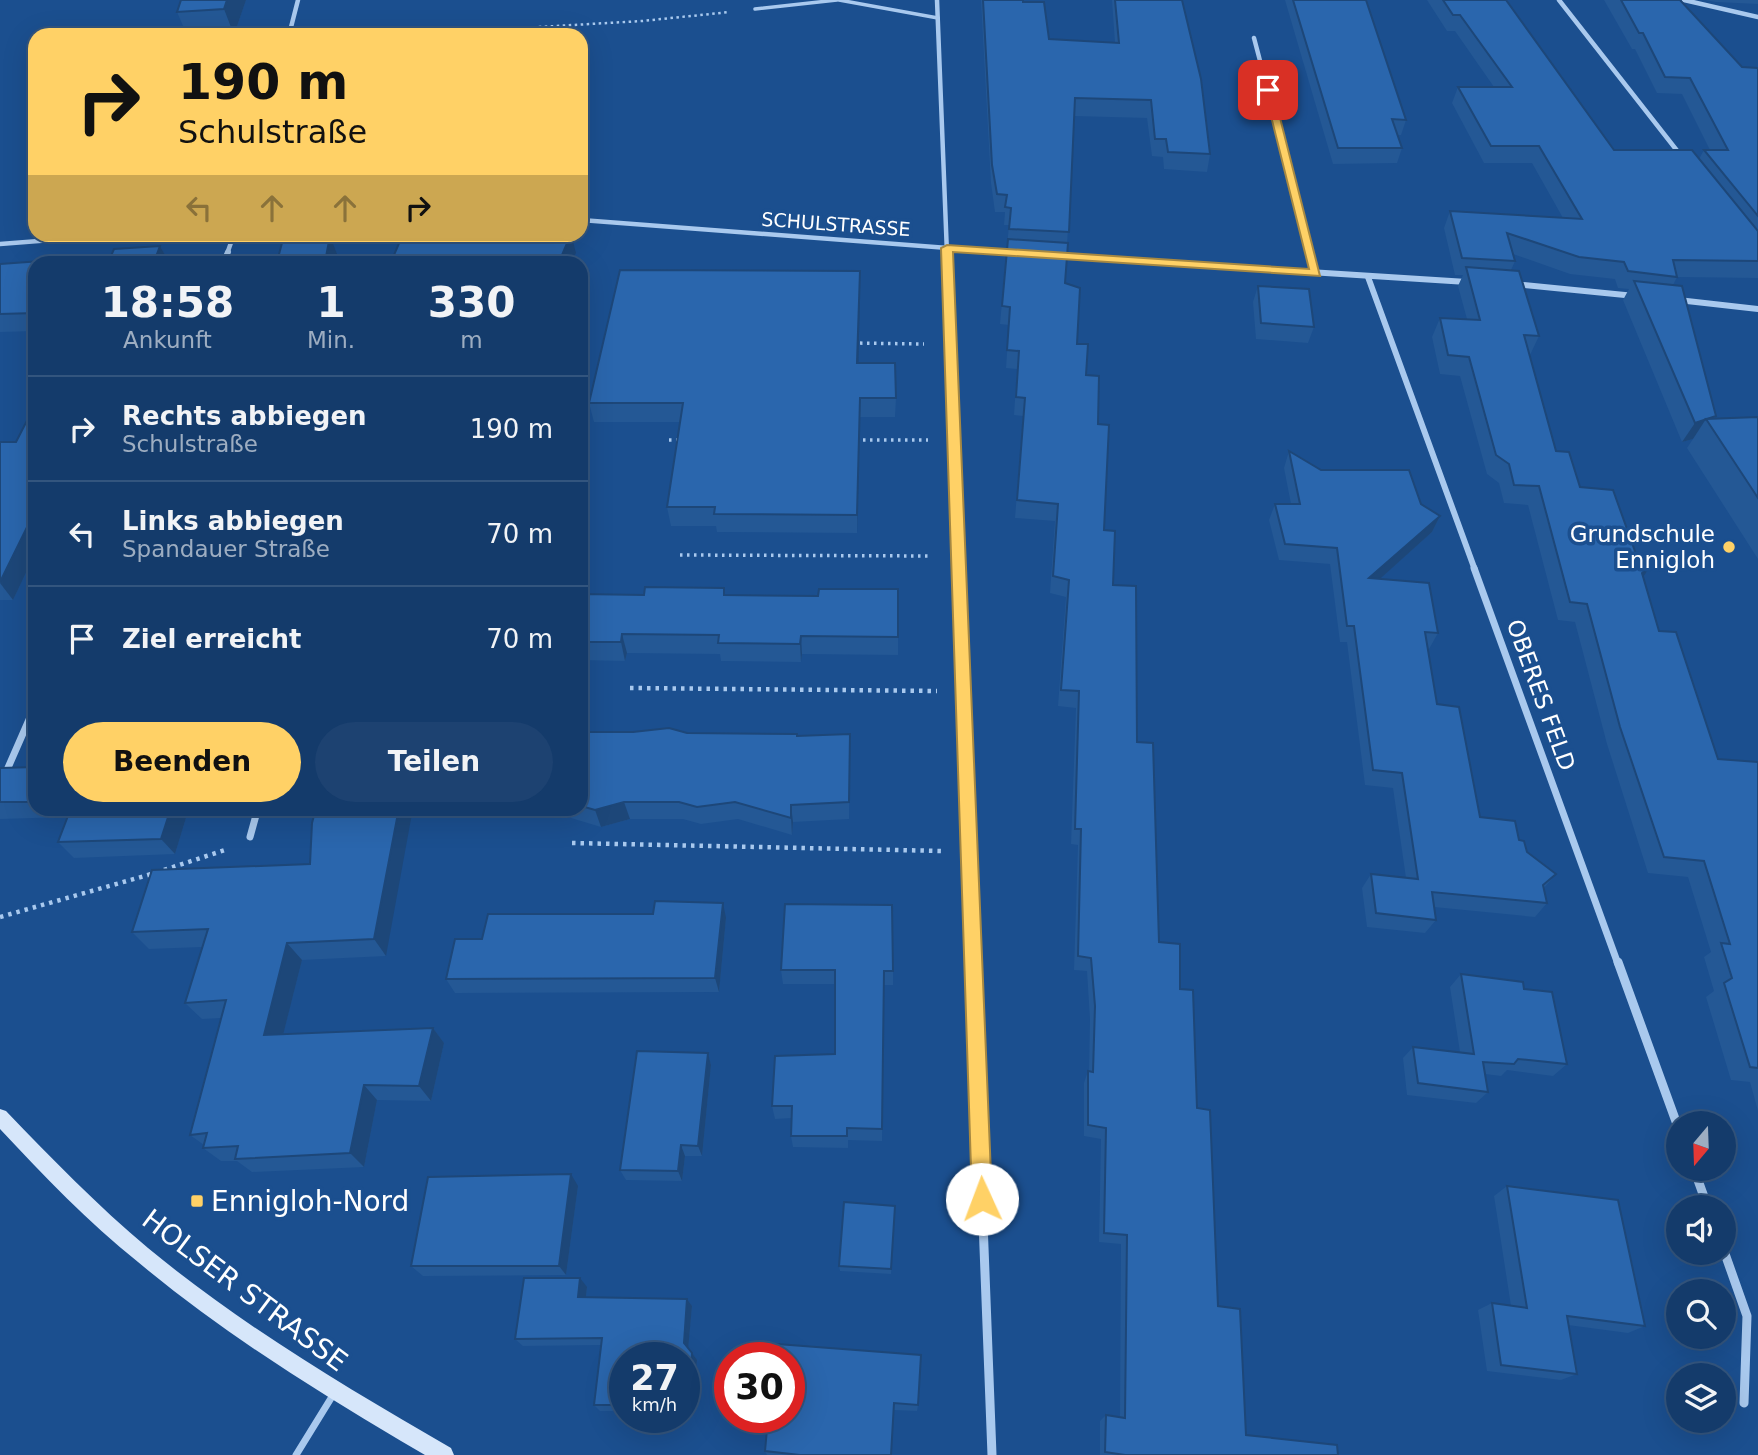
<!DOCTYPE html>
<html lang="de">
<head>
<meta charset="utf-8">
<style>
  body { margin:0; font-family:"DejaVu Sans",sans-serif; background:#1d4271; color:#f1f3f6; height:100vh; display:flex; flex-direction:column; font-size:26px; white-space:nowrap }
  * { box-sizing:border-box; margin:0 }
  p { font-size:23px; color:#9dadc1 }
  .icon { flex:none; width:38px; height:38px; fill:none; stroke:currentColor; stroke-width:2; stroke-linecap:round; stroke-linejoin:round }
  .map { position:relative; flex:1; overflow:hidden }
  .sheet { position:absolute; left:28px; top:256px; width:560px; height:560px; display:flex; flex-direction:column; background:#143b6b; border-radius:21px; box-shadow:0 7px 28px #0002,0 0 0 2px #33557e }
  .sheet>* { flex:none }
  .top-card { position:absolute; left:28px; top:28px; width:560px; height:214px; border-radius:21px; box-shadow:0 7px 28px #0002,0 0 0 2px #33557e; background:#ffd166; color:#111; overflow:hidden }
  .needle { width:46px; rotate:199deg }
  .fabs { position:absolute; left:1666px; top:1111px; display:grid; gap:14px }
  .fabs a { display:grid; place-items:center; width:70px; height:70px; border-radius:50%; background:#143b6b; box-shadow:0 7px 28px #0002,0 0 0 2px #33557e; font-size:35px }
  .speed { position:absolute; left:609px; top:1342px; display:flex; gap:14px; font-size:35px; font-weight:700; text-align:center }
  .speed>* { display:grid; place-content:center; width:91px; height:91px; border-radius:50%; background:#143b6b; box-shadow:0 7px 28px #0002,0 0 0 2px #33557e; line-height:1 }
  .speed small { font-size:18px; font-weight:400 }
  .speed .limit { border:10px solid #d22; background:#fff; color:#111 }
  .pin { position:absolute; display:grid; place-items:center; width:60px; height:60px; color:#fff; margin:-30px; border-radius:14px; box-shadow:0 4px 10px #0006 }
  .me { position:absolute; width:77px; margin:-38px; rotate:358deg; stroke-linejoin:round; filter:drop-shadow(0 0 5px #0008) }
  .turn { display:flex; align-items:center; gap:24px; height:147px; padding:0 35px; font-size:32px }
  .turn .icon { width:91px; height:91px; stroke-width:2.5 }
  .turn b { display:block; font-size:49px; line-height:60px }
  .lanes { display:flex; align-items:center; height:66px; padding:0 35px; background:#0003; justify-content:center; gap:35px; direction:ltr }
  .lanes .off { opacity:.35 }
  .eta { display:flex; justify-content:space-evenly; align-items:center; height:119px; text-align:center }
  .eta b { font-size:42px; font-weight:700; line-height:49px }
  .button { display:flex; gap:14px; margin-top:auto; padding:14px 35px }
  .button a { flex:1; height:80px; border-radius:42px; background:#ffd166; color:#111; font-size:28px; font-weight:700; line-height:80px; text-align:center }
  .button a+a { background:#1d4271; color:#f1f3f6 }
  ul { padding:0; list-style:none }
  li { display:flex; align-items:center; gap:21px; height:105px; padding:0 35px; border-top:2px solid #33557e }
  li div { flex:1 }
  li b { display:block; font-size:26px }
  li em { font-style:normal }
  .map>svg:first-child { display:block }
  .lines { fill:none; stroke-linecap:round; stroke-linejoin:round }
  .path-far2 { stroke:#a9c9ee; stroke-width:2.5; stroke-dasharray:2.5 3.5; stroke-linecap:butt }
  .path-far1 { stroke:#a9c9ee; stroke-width:3.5; stroke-dasharray:2.5 4.5; stroke-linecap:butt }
  .path { stroke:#a9c9ee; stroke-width:4.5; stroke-dasharray:3.5 5; stroke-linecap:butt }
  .service-far1 { stroke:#a9c9ee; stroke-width:3.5 }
  .service { stroke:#a9c9ee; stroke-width:7 }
  .minor-far3 { stroke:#a9c9ee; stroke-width:4.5 }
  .minor-far2 { stroke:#a9c9ee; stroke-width:6 }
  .minor-far1 { stroke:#a9c9ee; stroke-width:7 }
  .minor { stroke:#a9c9ee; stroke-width:9 }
  .secondary { fill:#d6e6fa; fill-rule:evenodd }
  .wall { fill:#245895 }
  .shaded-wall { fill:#1d4779 }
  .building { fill:#2a66ad; stroke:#1d4779; stroke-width:2 }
  .route { fill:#ffd166; stroke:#a68842; stroke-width:2 }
  .poi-dot { fill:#ffd166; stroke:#1b4f8f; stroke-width:2.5 }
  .labels { text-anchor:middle; stroke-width:7; stroke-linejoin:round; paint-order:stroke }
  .far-street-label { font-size:19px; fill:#fff; stroke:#1b4f8f }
  .poi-label { font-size:23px; fill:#fff; stroke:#1b4f8f; text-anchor:end }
  .street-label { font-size:23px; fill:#fff; stroke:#1b4f8f }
  .near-poi-label { font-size:28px; fill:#fff; stroke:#1b4f8f; text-anchor:start }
  .near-street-label { font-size:28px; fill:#fff; stroke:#1b4f8f }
</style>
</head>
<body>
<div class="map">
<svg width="1758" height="1455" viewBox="0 0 1758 1455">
  <rect width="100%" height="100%" fill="#1b4f8f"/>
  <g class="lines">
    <path class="path-far2" d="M401 35 642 21 730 12"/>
    <g class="path-far1">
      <path d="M853 343 924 344"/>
      <path d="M669 440H683"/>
      <path d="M856 440H928"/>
      <path d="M680 555 931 556"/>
    </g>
    <g class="path">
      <path d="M630 688 937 691"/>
      <path d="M572 843 942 851"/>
      <path d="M164 870 228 849"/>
      <path d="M0 917 155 873"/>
    </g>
    <g class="service-far1">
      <path d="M839 0 938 18"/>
      <path d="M755 9 837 0"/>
    </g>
    <path class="service" d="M296 1455 333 1395"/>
    <g class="minor-far3">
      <path d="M937 0 947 254"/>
      <path d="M1559 0 1682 157"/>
      <path d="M1684 0 1758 17"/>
      <path d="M289 35 298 0"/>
      <path d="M1254 38 1311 254"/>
      <path d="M581 220 1013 253"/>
      <path d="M0 244 129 234"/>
      <path d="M227 254 234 234"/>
    </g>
    <g class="minor-far2">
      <path d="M947 252 959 570"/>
      <path d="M1001 252 1013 253"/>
      <path d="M1310 252 1316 273"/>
      <path d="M1060 256 1467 282"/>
      <path d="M224 262 228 252"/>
      <path d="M1368 277 1475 570"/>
      <path d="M1514 284 1635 296"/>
      <path d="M1678 300 1758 309"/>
    </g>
    <g class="minor-far1">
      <path d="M958 568 973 964"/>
      <path d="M1474 568 1618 964"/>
      <path d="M0 786 35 706"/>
      <path d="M250 837 258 808"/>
    </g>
    <g class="minor">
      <path d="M973 962 992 1455"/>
      <path d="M1618 962 1678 1127"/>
      <path d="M1694 1169 1708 1208"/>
      <path d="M1724 1251 1747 1316 1744 1403"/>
    </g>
    <path class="secondary" d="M0 1109 6 1111C52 1159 98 1206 148 1248 241 1325 347 1388 451 1448L454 1455H425L401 1441C310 1387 219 1330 138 1262 88 1222 44 1176 0 1129Z"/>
  </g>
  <g class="wall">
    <path d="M181 0H246L234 35H187L177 12Z"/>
    <path d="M981 0H1023V2L1049 39 1115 43 1112 0H1182L1210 154 1207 172 1164 169 1163 157 1152 156 1147 118 1074 116 1065 283 1077 344 1086 375 1098 424 1104 530 1137 742 1159 942 1180 989 1197 1108 1218 1306 1246 1435 1338 1455H1100V1421L1106 1415 1120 1417 1121 1244 1099 1242 1101 1139 1084 1136V1083L1088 1071 1089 1072 1090 1019 1087 971 1074 970 1078 845 1071 844 1076 708 1058 706 1066 597 1050 593 1055 521 1015 518 1023 416 1014 415 1017 369 1006 368 1009 325 1000 324 1009 225H1004L1005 212H995L991 183Z"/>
    <path d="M1285 0H1366L1406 120 1401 135H1398L1402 148 1397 163 1333 164Z"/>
    <path d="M1427 0H1506L1614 150 1699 159 1704 150H1710L1682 94 1657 93 1635 49H1632L1604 0H1680L1742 67 1758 68V278L1677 277 1673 285 1716 416 1714 419 1758 417V559L1687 448 1693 439 1682 442 1623 300 1629 289 1618 288 1615 279 1570 274 1513 254 1515 261 1511 270 1539 336 1530 355 1556 451 1580 487 1643 577 1659 631 1718 759 1758 763V1111L1750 1082 1731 1080 1706 997 1714 991 1704 957 1711 952 1688 877 1648 873 1607 744 1575 622 1558 620 1528 505 1504 503 1499 483 1487 474 1460 376 1440 374 1432 337 1440 318 1467 319 1458 286 1463 275H1455L1444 228 1450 211 1563 218 1532 163H1484L1452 103 1458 87H1494L1455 31H1447Z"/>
    <path d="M1705 0H1758V4L1716 2Z"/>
    <path d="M160 246 169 262H35V331L0 332V264L111 256Z"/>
    <path d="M1258 286 1314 327 1308 343 1256 339 1253 302Z"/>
    <path d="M860 290 858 363 896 398 895 417H860L857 533 717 532 716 526H671L667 507 680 422H594L589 403Z"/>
    <path d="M35 405V554L13 600H0V442H16Z"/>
    <path d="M1289 451 1321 470 1421 504 1440 516 1432 532 1379 579 1438 633 1429 649H1428L1437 704 1480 817 1519 840 1527 852 1556 874 1544 888 1547 903 1535 917 1434 907 1436 920 1425 933 1367 927 1362 888 1371 874 1406 878 1393 788 1365 785 1347 642H1340L1330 564 1279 560 1269 520 1275 504H1291L1284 468Z"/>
    <path d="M581 594 725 595 898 637V655L802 654 801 662 721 661 720 654 627 653 625 661 581 660Z"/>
    <path d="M581 732 687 733 797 736 850 734 849 819 793 822 792 835 738 819 701 824 683 819H630L601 827 571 818 568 808H581Z"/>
    <path d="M35 767V808H189L175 854 74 858 58 842 67 817 0 819V768Z"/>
    <path d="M312 823 386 956 302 960 283 1034 433 1028 444 1043 431 1101 377 1100 364 1167 252 1172 237 1161H221L203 1148 204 1145 190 1135 221 1018 202 1019 185 1003 202 947 149 949 132 932 310 864Z"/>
    <path d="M653 914 726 918 719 992 455 993 446 979 482 939Z"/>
    <path d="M781 970 893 971V985H884L882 1141 848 1140V1148L793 1147 791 1136 792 1118 775 1119 772 1106 835 1054V984H783Z"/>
    <path d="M1461 974 1524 989 1567 1064 1553 1076 1507 1070 1501 1076 1485 1074 1488 1092 1476 1103 1407 1095 1403 1058 1413 1047 1460 1052 1450 987Z"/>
    <path d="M708 1053 711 1065 702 1156H685L682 1181 626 1180 620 1170Z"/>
    <path d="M578 1186 566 1275 423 1276 411 1266Z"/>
    <path d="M1507 1186 1645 1326 1628 1333 1568 1325 1577 1374 1561 1380 1487 1371 1478 1310 1492 1303 1511 1306 1494 1196Z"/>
    <path d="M895 1206 891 1274 840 1271 839 1266Z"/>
    <path d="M587 1287 586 1297 687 1299 692 1306 688 1348 697 1360 694 1394 625 1358V1411H600L594 1405 601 1345 523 1346 515 1339Z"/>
    <path d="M789 1358 918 1405 917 1411 893 1410 891 1455H767L765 1451Z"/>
  </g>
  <g class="shaded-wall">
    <path d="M227 0H246L234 35 224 9Z"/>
    <path d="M571 234 576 253 571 262H559Z"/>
    <path d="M330 236 337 254 335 262H325Z"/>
    <path d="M160 246 169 262H154Z"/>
    <path d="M860 271V290L858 382 857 363Z"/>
    <path d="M860 398V417L857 533V515Z"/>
    <path d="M1706 419 1693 439 1682 442 1695 423Z"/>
    <path d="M35 511V554L13 600 0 583Z"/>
    <path d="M1440 516 1432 532 1362 595 1369 578Z"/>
    <path d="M1652 564 1639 583 1642 573Z"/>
    <path d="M622 634 627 653 625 661 621 642Z"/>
    <path d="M801 636 802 654 801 662 800 644Z"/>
    <path d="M624 802 630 819 601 827 595 810Z"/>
    <path d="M791 805 793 822 792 835 791 818Z"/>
    <path d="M171 808H189L175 854 161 839Z"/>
    <path d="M399 808H413L386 956 374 939Z"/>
    <path d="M723 903 726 918 719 992 715 978Z"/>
    <path d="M287 943 302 960 279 1051 264 1035Z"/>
    <path d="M433 1028 444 1043 431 1101 419 1086Z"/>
    <path d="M708 1053 711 1065 702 1156 698 1146Z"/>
    <path d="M364 1085 377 1100 364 1167 350 1153Z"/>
    <path d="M681 1145 685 1156 682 1181 678 1171Z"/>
    <path d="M571 1174 578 1186 566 1275 559 1266Z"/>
    <path d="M580 1278 587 1287 585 1305 578 1297Z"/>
    <path d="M687 1299 692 1306 688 1350 684 1343Z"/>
    <path d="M692 1353 697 1360 694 1394 684 1404V1394Z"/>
  </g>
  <g class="building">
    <path d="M181 0H227L224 9 177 12Z"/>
    <path d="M983 0H1023V2H1044L1049 39 1119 43 1115 0H1182L1201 79 1210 154 1168 152 1166 139H1155L1151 100 1075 98 1069 232 1009 229 1011 208 1005 207 1007 195 997 194 992 165Z"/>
    <path d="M1293 0H1366L1406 120 1392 119 1402 148H1338Z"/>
    <path d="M1443 0H1506L1614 150H1692L1758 231V261L1673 260 1677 277 1628 271 1624 262 1579 257 1507 233 1515 261 1462 258 1450 211 1582 219 1539 146H1491L1458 87H1512L1460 15H1453Z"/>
    <path d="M1621 0H1680L1742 67 1758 68V216L1704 150H1728L1690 78 1665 77 1643 33H1639Z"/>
    <path d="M403 234H571L559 262H391Z"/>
    <path d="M330 236 325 262H277L283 239Z"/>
    <path d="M1008 239 1068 243 1065 283 1080 288 1077 344H1088L1086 375 1099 376 1098 424 1109 425 1104 530 1115 531 1113 585 1136 586 1137 742 1153 743 1159 942 1180 944V989L1193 990 1197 1108 1210 1110 1218 1306 1240 1309 1246 1435 1337 1445 1338 1455H1125L1105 1452 1106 1415 1125 1418 1127 1235 1104 1233 1106 1128 1088 1125V1071L1093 1072 1095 1006 1091 958 1078 956 1081 829H1075L1079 691 1061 690 1069 580 1053 576 1058 504 1017 500 1025 398 1016 397 1019 351 1007 350 1010 307 1002 306Z"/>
    <path d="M160 246 154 262H35V313L0 314V264L111 256 114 249Z"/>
    <path d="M1466 267 1519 271 1539 336 1524 335 1556 451 1569 452 1580 487 1613 490 1636 554 1652 564 1642 573 1659 631 1676 632 1718 759 1758 762V1068L1750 1067 1724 983 1732 978 1721 943 1730 944 1704 861 1664 857 1620 727 1587 604 1570 602 1539 486 1514 485 1509 464 1496 455 1469 357 1448 355 1440 318 1480 320Z"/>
    <path d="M620 270 860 271 857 363H895L896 398H860L857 515 714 514 715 507H667L683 403H589Z"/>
    <path d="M1634 281 1682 286 1716 416 1695 423Z"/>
    <path d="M1258 286 1309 289 1314 327 1261 323Z"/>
    <path d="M35 405V511L0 582V442H16Z"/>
    <path d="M1758 417V498L1706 419Z"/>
    <path d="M1289 451 1321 470H1409L1421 504 1440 516 1369 578 1429 583 1438 633 1425 632 1437 704 1459 707 1480 817 1515 821 1519 840 1524 841 1527 852 1556 874 1543 885 1547 903 1432 892 1436 920 1376 913 1371 874 1418 879 1402 773 1373 770 1354 626H1347L1337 548 1285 544 1275 504H1300Z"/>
    <path d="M645 587 724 588V595L818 596 819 589H898V637L801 636 800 644 718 643 719 635 622 634 621 642H581V594L644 595Z"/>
    <path d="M669 728 687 733 797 734V736L850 734 849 802 791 805V818L735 802 697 807 679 802H624L595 810 581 806V732H633Z"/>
    <path d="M35 767V802H0V768Z"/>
    <path d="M71 808H171L161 839 58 842Z"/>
    <path d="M316 808H399L374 939 287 943 264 1035 433 1028 419 1086 364 1085 350 1153 235 1159 238 1146 203 1148 207 1133 190 1135 226 1000 185 1003 208 929 132 932 152 870 310 864 312 823Z"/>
    <path d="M655 901 723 903 715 978 446 979 455 939H482L488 914H653Z"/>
    <path d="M785 904 892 905 893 971H884L882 1129 847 1128V1136H791L792 1106H772L775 1056 835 1054V970H781Z"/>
    <path d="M1461 974 1523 982 1524 989 1552 992 1567 1064 1518 1059 1514 1064 1483 1062 1488 1092 1418 1083 1413 1047 1474 1054Z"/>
    <path d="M637 1051 708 1053 698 1146 681 1145 678 1171 620 1170Z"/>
    <path d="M571 1174 559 1266H411L428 1177Z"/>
    <path d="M1507 1186 1618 1200 1645 1326 1567 1316 1577 1374 1501 1365 1492 1303 1527 1308Z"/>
    <path d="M844 1202 895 1206 891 1269 839 1266Z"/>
    <path d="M524 1278H580L578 1297 687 1299 684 1343 692 1353 690 1389 684 1394V1358H625V1405H594L602 1338 515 1339Z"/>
    <path d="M777 1344 921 1355 918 1405 894 1403 891 1455H800L765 1451 768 1418H789V1358H775Z"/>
  </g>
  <path class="route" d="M1264 88 1273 90 1320 276 953 252 992 1199 989 1207 982 1210 975 1207 972 1199 941 248 947 245 1309 269Z"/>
  <g class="poi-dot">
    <circle cx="1729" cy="547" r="7"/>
    <rect x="190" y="1194" width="14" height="14" rx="3.5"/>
  </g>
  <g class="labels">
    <g class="far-street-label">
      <text transform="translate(836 224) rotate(4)" y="7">SCHULSTRASSE</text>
    </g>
    <g class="poi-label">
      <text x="1715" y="542">Grundschule<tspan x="1715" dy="26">Ennigloh</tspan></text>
    </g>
    <g class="street-label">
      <text transform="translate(1541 695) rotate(70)" y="8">OBERES FELD</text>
    </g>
    <g class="near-poi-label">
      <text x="211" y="1211">Ennigloh-Nord</text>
    </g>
    <g class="near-street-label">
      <text transform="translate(245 1290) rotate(37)" y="10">HOLSER STRASSE</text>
    </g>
  </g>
</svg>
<div class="fabs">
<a><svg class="needle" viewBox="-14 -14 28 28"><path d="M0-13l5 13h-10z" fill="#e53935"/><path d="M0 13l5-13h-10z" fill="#9dadc1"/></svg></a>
<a><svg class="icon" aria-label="sound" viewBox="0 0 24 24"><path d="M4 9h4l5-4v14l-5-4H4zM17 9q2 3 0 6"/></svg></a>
<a><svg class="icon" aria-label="search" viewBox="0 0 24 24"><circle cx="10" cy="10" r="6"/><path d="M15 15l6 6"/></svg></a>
<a><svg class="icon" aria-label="layers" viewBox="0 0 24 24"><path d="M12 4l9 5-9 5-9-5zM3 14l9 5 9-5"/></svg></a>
</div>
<div class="speed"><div>27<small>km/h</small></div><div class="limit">30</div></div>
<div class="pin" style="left:1268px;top:90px;background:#d93025"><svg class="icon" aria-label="arrive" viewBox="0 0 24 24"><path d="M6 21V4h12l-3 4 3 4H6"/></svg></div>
<svg class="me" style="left:982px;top:1199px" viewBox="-20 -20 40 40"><circle r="19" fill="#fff"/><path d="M0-13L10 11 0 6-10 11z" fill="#ffd166"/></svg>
<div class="top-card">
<div class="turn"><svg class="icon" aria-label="right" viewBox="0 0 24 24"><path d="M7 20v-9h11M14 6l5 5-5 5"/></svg><div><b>190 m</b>Schulstraße</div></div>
<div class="lanes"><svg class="icon off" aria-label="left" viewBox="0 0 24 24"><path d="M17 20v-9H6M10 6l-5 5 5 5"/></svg><svg class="icon off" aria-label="ahead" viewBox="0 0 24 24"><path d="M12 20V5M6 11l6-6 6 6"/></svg><svg class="icon off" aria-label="ahead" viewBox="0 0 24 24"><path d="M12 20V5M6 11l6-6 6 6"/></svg><svg class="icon" aria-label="right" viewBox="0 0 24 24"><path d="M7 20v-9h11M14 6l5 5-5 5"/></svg></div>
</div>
<section class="sheet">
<div class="eta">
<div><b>18:58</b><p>Ankunft</p></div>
<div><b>1</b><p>Min.</p></div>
<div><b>330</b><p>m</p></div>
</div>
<ul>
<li><svg class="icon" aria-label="right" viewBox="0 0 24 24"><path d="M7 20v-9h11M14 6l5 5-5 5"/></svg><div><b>Rechts abbiegen</b><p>Schulstraße</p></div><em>190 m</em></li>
<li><svg class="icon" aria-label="left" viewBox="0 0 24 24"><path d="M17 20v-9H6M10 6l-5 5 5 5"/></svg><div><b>Links abbiegen</b><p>Spandauer Straße</p></div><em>70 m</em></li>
<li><svg class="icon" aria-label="arrive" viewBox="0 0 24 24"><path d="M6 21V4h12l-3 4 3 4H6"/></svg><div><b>Ziel erreicht</b></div><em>70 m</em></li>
</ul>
<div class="button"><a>Beenden</a><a>Teilen</a></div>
</section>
</div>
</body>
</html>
